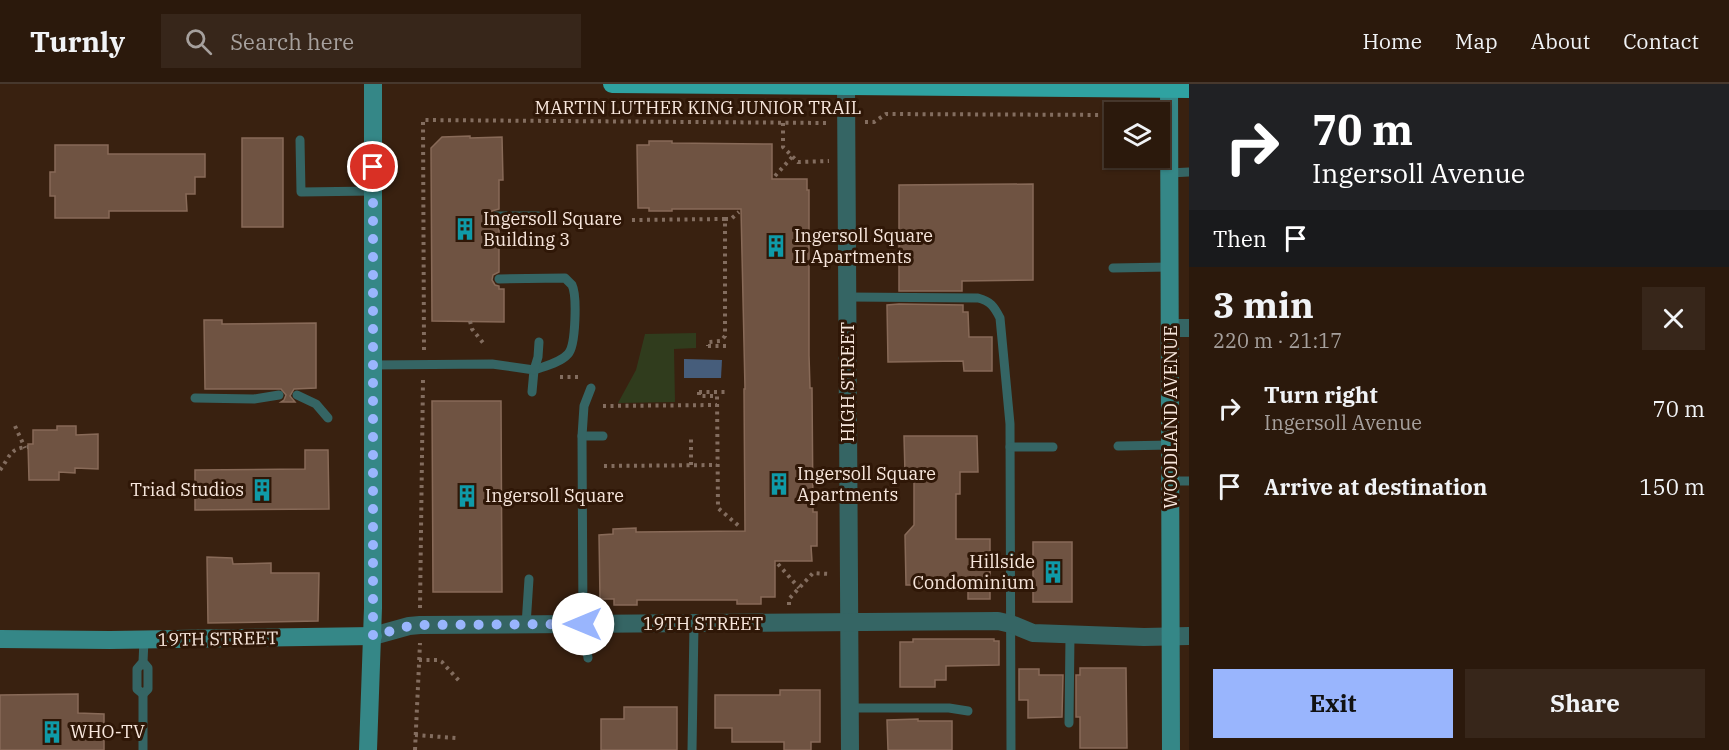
<!DOCTYPE html>
<html lang="en">
<head>
<meta charset="utf-8">
<style>
  body { margin:0; font-family:"IBM Plex Serif",serif; background:#37261a; color:#f1f3f6; height:100vh; display:flex; flex-direction:column; font-size:22px; white-space:nowrap }
  * { box-sizing:border-box; margin:0 }
  p { font-size:20px; color:#a6a09d }
  .icon { flex:none; width:33px; height:33px; fill:none; stroke:currentColor; stroke-width:2; stroke-linecap:round; stroke-linejoin:round }
  .map { position:relative; flex:1; overflow:hidden }
  .sheet { display:flex; flex-direction:column; background:#2b190c; width:540px }
  .sheet>* { flex:none }
  .hud { background:#202124; color:#fff; overflow:hidden }
  .buttons { position:absolute; left:1104px; top:18px; display:grid; gap:12px }
  .buttons a { display:grid; place-items:center; width:66px; height:66px; border-radius:0px; background:#2b190c; box-shadow:0 2px 4px #0004,0 0 0 2px #47382d; font-size:30px }
  .pin { position:absolute; display:grid; place-items:center; width:51px; height:51px; color:#fff; margin:-26px; border:3px solid #fff; border-radius:50%; box-shadow:0 2px 6px #0007 }
  .me { position:absolute; width:66px; margin:-33px; rotate:270deg; stroke-linejoin:round; filter:drop-shadow(0 0 4px #0008) }
  .turn { display:flex; align-items:center; gap:21px; height:126px; padding:0 24px; font-size:27px }
  .turn .icon { width:78px; height:78px; stroke-width:2.5 }
  .turn b { display:block; font-size:42px; line-height:51px }
  .then { display:flex; align-items:center; height:57px; padding:0 24px; background:#0003; gap:12px; font-size:22px }
  .round { display:grid; place-items:center; flex:none; width:63px; height:63px; border-radius:0px; background:#37261a }
  .overview { display:flex; align-items:center; justify-content:space-between; height:102px; padding:0 24px }
  h1 { font-size:36px; font-weight:700; line-height:45px }
  .primary-button { display:flex; gap:12px; margin-top:auto; padding:12px 24px }
  .primary-button a { flex:1; height:69px; border-radius:0px; background:#99b5fd; color:#111; font-size:24px; font-weight:700; line-height:69px; text-align:center }
  .primary-button a+a { background:#37261a; color:#f1f3f6 }
  ul { padding:0; list-style:none }
  li { display:flex; align-items:center; gap:18px; height:78px; padding:0 24px }
  li div { flex:1 }
  li b { display:block; font-size:22px }
  li em { font-style:normal }
  header { display:flex; align-items:center; gap:36px; box-sizing:border-box; height:84px; padding:0 30px; background:#2b190c; border-bottom:2px solid #47382d }
  header strong { font-size:28px }
  nav { display:flex; gap:33px; margin-inline-start:auto; font-size:21px }
  .search { width:420px; height:54px; background:#37261a; display:flex; align-items:center; gap:15px; box-sizing:border-box; padding:0 21px; border-radius:0px; color:#a6a09d; font-size:22px }
  main { display:flex; flex:1; min-height:0 }
  .map>svg:first-child { display:block }
  .green { fill:#303c1d }
  .water { fill:#465d7b }
  .building { fill:#6f5342; stroke:#886a58; stroke-width:1.5 }
  .lines { fill:none; stroke-linecap:round; stroke-linejoin:round }
  .path { stroke:#836d5f; stroke-width:4; stroke-dasharray:3 4.5; stroke-linecap:butt }
  .lane { stroke:#356564; stroke-width:9 }
  .street { stroke:#356564; stroke-width:18 }
  .secondary { stroke:#358787; stroke-width:18 }
  .primary { stroke:#2fa2a1; stroke-width:18 }
  .route { stroke:#99b5fd; stroke-width:10; stroke-dasharray:0 18 }
  .labels { text-anchor:middle; stroke-width:6; stroke-linejoin:round; paint-order:stroke }
  .street-label { font-size:18px; fill:#f8e7dd; stroke:#2f1707 }
  .poi-label { font-size:18px; fill:#f8e7dd; stroke:#2f1707; text-anchor:start }
</style>
</head>
<body>
<header>
<strong>Turnly</strong>
<div class="search"><svg class="icon" aria-label="search" viewBox="0 0 24 24"><circle cx="10" cy="10" r="6"/><path d="M15 15l6 6"/></svg>Search here</div>
<nav><a>Home</a><a>Map</a><a>About</a><a>Contact</a></nav>
</header>
<main>
<div class="map">
<svg width="1189" height="666" viewBox="0 0 1189 666">
  <rect width="100%" height="100%" fill="#392110"/>
  <path class="green" d="M696 249V264L674 265 675 318 618 319 636 286 645 250Z"/>
  <path class="water" d="M684 275 722 276 721 294H684Z"/>
  <g class="building">
    <path d="M470 52V54L502 53 503 96H499V125L492 127 489 133 492 137 499 139V188L493 191 492 196 495 201 499 202V205H504V238L432 237 431 64 442 53Z"/>
    <rect x="242" y="54" width="41" height="89"/>
    <path d="M649 57H672V59L772 60V95H807V106H809V271L810 304H812L813 428H817V462H811L812 477H775V513H761V520H737V516H637V521H614V515H600L599 451 613 450V445L636 444V448L745 447 744 305H745L741 125H672V127H649V124H638L637 61H649Z"/>
    <path d="M55 61H108V70H205V93H195V110H186L187 127H109V134H55V112H50V88H55Z"/>
    <path d="M1033 100V196L962 197V207H899V101Z"/>
    <path d="M899 220 963 221V228H968L969 253H992V287H964L963 277 888 278 887 221Z"/>
    <path d="M204 236H222V240L316 239V304L294 305 290 312 295 318H281L284 316 286 311 281 305H205Z"/>
    <path d="M432 317H501L502 508H433Z"/>
    <path d="M57 342H76V351L98 350V385L75 384V389L59 388V396H29L28 360H33V346H57Z"/>
    <path d="M904 352H977L978 388H960V410H956V455H990V515H968V501H906L905 451 914 441V389H905Z"/>
    <path d="M305 366H328L329 425 195 426V386L305 385Z"/>
    <rect x="1033" y="458" width="39" height="60"/>
    <path d="M207 473 232 474 233 480 271 479V489H319L318 537 208 539Z"/>
    <path d="M913 555H994V557H999V581L946 582V596H935V603H900V558H913Z"/>
    <path d="M1080 584H1126L1127 664H1080V633H1076V591H1080Z"/>
    <path d="M1019 585H1039V591H1063L1062 633 1028 634V616H1019Z"/>
    <path d="M780 606H820V658H811V666H784V658H732V644H715V611H780Z"/>
    <path d="M78 610V629L104 630V666H0V611Z"/>
    <path d="M624 623H677V666H601V635H624Z"/>
    <path d="M918 635V637H952V666H888L887 636Z"/>
  </g>
  <g class="lines">
    <g class="path">
      <path d="M865 38H874L886 30 1114 31"/>
      <path d="M783 39V63L798 78 829 77"/>
      <path d="M775 92 793 72"/>
      <path d="M725 135H731L739 128"/>
      <path d="M632 136 725 135V252L721 257 708 258V262"/>
      <path d="M470 237 472 245 484 260"/>
      <path d="M708 262H726V264"/>
      <path d="M424 266 423 36 827 39"/>
      <path d="M560 293H582"/>
      <path d="M699 308V312H717L718 424 740 443"/>
      <path d="M699 308H726V305"/>
      <path d="M603 322 717 321"/>
      <path d="M15 342 25 364"/>
      <path d="M691 381V351"/>
      <path d="M604 382 717 381"/>
      <path d="M0 386C10 373 9 364 28 363"/>
      <path d="M778 480 799 504"/>
      <path d="M789 521V515L813 489 830 490"/>
      <path d="M420 524 423 295"/>
      <path d="M419 576H438L442 578 461 599"/>
      <path d="M415 651 456 654"/>
      <path d="M415 666 420 559"/>
    </g>
    <g class="lane">
      <path d="M300 56 301 108 373 107"/>
      <path d="M1170 89 1189 88"/>
      <path d="M496 132H538"/>
      <path d="M1113 184 1170 183"/>
      <path d="M499 195 565 194C567 196 570 199 572 201 577 211 576 262 568 270 560 279 545 282 534 286"/>
      <path d="M847 213 978 214C990 217 994 222 1000 234L1010 340 1011 666"/>
      <path d="M373 281 492 280 534 286 532 308"/>
      <path d="M534 286 538 273 539 258"/>
      <path d="M297 311 316 320 328 334"/>
      <path d="M195 314 254 315 279 311"/>
      <path d="M582 352H603"/>
      <path d="M1118 362 1171 361"/>
      <path d="M1010 363H1053"/>
      <path d="M1171 397H1189"/>
      <path d="M526 541 529 495"/>
      <path d="M588 574 583 540 582 352 584 322 591 304"/>
      <path d="M143 578 137 585V605L143 610 148 605V584L143 578 144 556"/>
      <path d="M850 624H949L968 627"/>
      <path d="M1069 639 1070 551"/>
      <path d="M143 666V610"/>
      <path d="M692 666 694 540"/>
    </g>
    <g class="street">
      <path d="M846 3 850 666"/>
      <path d="M1170 244H1189"/>
      <path d="M373 552 409 542 420 541 998 537 1011 540 1033 549 1144 553 1189 552"/>
    </g>
    <g class="secondary">
      <path d="M1169 0 1171 666"/>
      <path d="M0 555 110 556 373 552"/>
      <path d="M368 666 373 524V0"/>
    </g>
    <path class="primary" d="M612 0 1189 5"/>
  </g>
  <g class="lines">
    <path class="route" d="M373 83V552L409 542 420 541 583 540"/>
  </g>
  <defs>
    <g id="building-bare" transform="scale(1.8)"><path d="M-4-6H4V6H1V3H-1V6H-4ZM-2.5-4.3h1.7v1.8h-1.7ZM.8-4.3h1.7v1.8H.8ZM-2.5-1h1.7V.8h-1.7ZM.8-1h1.7V.8H.8Z" fill="#0f9aa8" stroke="#2f1707" stroke-width="2.5" paint-order="stroke"/></g>
  </defs>
  <g fill-rule="evenodd">
    <use href="#building-bare" x="465" y="145"/>
    <use href="#building-bare" x="776" y="162"/>
    <use href="#building-bare" x="779" y="400"/>
    <use href="#building-bare" x="262" y="406"/>
    <use href="#building-bare" x="467" y="412"/>
    <use href="#building-bare" x="1053" y="488"/>
    <use href="#building-bare" x="52" y="648"/>
  </g>
  <g class="labels">
    <g class="street-label">
      <text x="698" y="30">MARTIN LUTHER KING JUNIOR TRAIL</text>
      <text transform="translate(848 298) rotate(-90)" y="6">HIGH STREET</text>
      <text transform="translate(1171 333) rotate(-90)" y="6">WOODLAND AVENUE</text>
      <text x="703" y="546">19TH STREET</text>
      <text transform="translate(218 555) rotate(-1)" y="6">19TH STREET</text>
    </g>
    <g class="poi-label">
      <text x="483" y="141">Ingersoll Square<tspan x="483" dy="21">Building 3</tspan></text>
      <text x="794" y="158">Ingersoll Square<tspan x="794" dy="21">II Apartments</tspan></text>
      <text x="797" y="396">Ingersoll Square<tspan x="797" dy="21">Apartments</tspan></text>
      <text x="244" y="412" text-anchor="end">Triad Studios</text>
      <text x="485" y="418">Ingersoll Square</text>
      <text x="1035" y="484" text-anchor="end">Hillside<tspan x="1035" dy="21">Condominium</tspan></text>
      <text x="70" y="654">WHO-TV</text>
    </g>
  </g>
</svg>
<div class="buttons">
<a><svg class="icon" aria-label="layers" viewBox="0 0 24 24"><path d="M12 4l9 5-9 5-9-5zM3 14l9 5 9-5"/></svg></a>
</div>
<div class="pin" style="left:373px;top:83px;background:#d93025"><svg class="icon" aria-label="arrive" viewBox="0 0 24 24"><path d="M6 21V4h12l-3 4 3 4H6"/></svg></div>
<svg class="me" style="left:583px;top:540px" viewBox="-20 -20 40 40"><circle r="19" fill="#fff"/><path d="M0-13L10 11 0 6-10 11z" fill="#99b5fd"/></svg>
</div>
<section class="sheet">
<div class="hud">
<div class="turn"><svg class="icon" aria-label="right" viewBox="0 0 24 24"><path d="M7 20v-9h11M14 6l5 5-5 5"/></svg><div><b>70 m</b>Ingersoll Avenue</div></div>
<div class="then">Then<svg class="icon" aria-label="arrive" viewBox="0 0 24 24"><path d="M6 21V4h12l-3 4 3 4H6"/></svg></div>
</div>
<div class="overview"><div><h1>3 min</h1><p>220 m · 21:17</p></div><a class="round"><svg class="icon" aria-label="close" viewBox="0 0 24 24"><path d="M6 6l12 12M18 6L6 18"/></svg></a></div>
<ul>
<li><svg class="icon" aria-label="right" viewBox="0 0 24 24"><path d="M7 20v-9h11M14 6l5 5-5 5"/></svg><div><b>Turn right</b><p>Ingersoll Avenue</p></div><em>70 m</em></li>
<li><svg class="icon" aria-label="arrive" viewBox="0 0 24 24"><path d="M6 21V4h12l-3 4 3 4H6"/></svg><div><b>Arrive at destination</b></div><em>150 m</em></li>
</ul>
<div class="primary-button"><a>Exit</a><a>Share</a></div>
</section>
</main>
</body>
</html>
